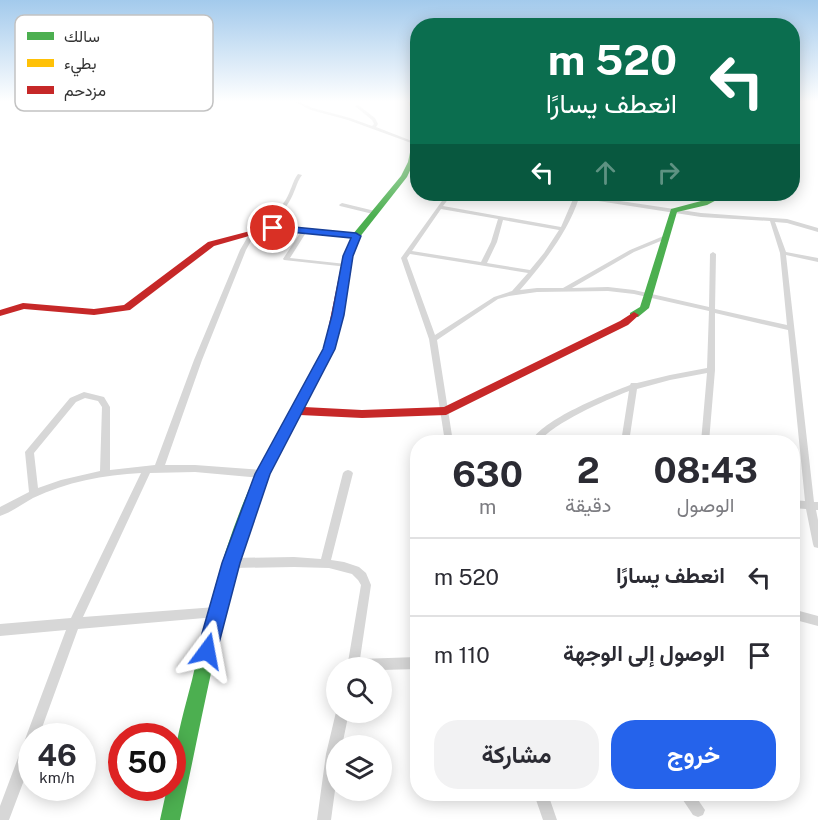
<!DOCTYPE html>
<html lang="ar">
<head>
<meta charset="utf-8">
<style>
  body { margin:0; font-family:"Public Sans",Vazirmatn,sans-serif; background:#f2f2f3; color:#2b2b33; direction:rtl; height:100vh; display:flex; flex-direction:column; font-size:22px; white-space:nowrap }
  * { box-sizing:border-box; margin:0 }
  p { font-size:20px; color:#7c7c81 }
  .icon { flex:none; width:33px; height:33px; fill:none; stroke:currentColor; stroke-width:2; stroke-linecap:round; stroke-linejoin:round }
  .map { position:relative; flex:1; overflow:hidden; direction:ltr }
  .details { position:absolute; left:410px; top:435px; width:390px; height:366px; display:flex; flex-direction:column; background:#fff; border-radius:24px; box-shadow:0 3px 15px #0003; direction:rtl }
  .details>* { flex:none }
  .banner { position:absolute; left:410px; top:18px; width:390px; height:183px; border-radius:24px; box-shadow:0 3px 15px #0003; direction:rtl; background:#0b6e4f; color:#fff; overflow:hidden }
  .controls { position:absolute; left:326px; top:657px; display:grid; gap:12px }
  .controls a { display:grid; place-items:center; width:66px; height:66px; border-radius:50%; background:#fff; box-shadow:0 3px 15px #0003; font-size:30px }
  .speed { position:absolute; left:18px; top:723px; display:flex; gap:12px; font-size:30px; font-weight:700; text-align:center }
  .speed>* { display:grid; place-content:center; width:78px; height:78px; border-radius:50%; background:#fff; box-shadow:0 3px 15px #0003; line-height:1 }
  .speed small { font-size:15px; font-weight:400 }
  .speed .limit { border:9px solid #d22; background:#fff; color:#111 }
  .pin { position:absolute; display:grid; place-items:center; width:51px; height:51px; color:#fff; margin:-26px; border:3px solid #fff; border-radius:50%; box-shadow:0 2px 6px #0007 }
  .me { position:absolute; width:66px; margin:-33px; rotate:13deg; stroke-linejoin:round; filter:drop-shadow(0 0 4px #0008) }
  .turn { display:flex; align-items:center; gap:21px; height:126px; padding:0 24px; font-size:27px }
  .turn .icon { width:78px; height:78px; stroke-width:2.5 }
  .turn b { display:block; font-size:42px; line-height:51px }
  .lanes { display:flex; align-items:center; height:57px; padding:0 24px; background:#0003; justify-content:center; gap:30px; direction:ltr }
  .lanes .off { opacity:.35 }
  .eta { display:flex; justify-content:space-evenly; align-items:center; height:102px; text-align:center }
  .eta b { font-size:36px; font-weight:700; line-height:42px }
  .primary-button { display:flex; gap:12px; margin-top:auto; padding:12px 24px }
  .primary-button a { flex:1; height:69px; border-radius:24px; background:#2563eb; color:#fff; font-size:24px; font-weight:700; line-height:69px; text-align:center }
  .primary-button a+a { background:#f2f2f3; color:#2b2b33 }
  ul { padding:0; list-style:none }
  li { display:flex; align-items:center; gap:18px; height:78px; padding:0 24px; border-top:2px solid #e1e1e2 }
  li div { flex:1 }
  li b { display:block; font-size:22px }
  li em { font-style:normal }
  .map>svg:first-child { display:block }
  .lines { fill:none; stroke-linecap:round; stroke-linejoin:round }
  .street { fill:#d7d7d7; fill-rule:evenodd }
  .fast { fill:#4caf50; fill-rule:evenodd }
  .slow { fill:#ffc107; fill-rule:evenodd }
  .jam { fill:#c62828; fill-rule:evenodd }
  .route { fill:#2563eb; stroke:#184099; stroke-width:1.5 }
  .key { fill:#fff; stroke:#c2c2c2; stroke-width:1.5 }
  .key-label { font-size:16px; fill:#333 }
</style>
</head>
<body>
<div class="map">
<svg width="818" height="820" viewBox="0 0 818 820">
  <rect width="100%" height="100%" fill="#fff"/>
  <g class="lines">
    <g class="street">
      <path d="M295 102H299L313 108 350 118 372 126 374 124 372 120 355 106 358 105 375 118 378 124 376 127 417 143 414 144 348 120 311 110Z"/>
      <path d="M298 174 302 175C296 183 295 193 289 202 283 212 274 220 268 230H264L263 229C269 218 278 211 285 201 291 192 292 182 298 174Z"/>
      <path d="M447 194H452L443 206 561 227 574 197 559 194H580V195L701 213 787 219 818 228V232L787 223 775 222 786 252 818 258V262L786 255 814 502H818V510H816L818 520V548L814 547 813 544 806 509 792 508V500L805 501 788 330 715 313V370L709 442H701L707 373 670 380 637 389 629 442H621L629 391C606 400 553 423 539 442H531C541 420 606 394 630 385L631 383H637L670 375 707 368 709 311 634 294 608 291 537 292 509 296 498 299 437 340 453 442H445L429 339 401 258ZM579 198 701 217 770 221 780 253 787 325 715 309 716 254 713 252 710 254 709 307 634 290 608 287 572 288 634 252 668 238 669 237 666 235 630 250 563 288H537L520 290C544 262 567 234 579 198ZM441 209 498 219 491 242 481 262 412 251ZM503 220 559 230 544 253 530 270 487 263 497 242ZM410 254 528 273 512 291 494 297 435 335 407 258Z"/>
      <path d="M342 203 375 211 376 212 373 214 340 206 339 205Z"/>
      <path d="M304 229 307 231 290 258 346 264 349 266 348 267 284 260 283 259 302 230Z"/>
      <path d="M251 231 256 232 246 250 202 360 165 465H195L262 470 265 472 267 474 265 476 262 478 195 472 150 473 83 617 216 607 220 608 222 612 220 616 216 617 78 629 39 736H32V759L9 820H0V806L66 630 0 636V624L71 618 141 473C104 475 66 482 33 498 22 504 12 512 0 516V507L29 492 25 452 70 398 84 392 104 397 110 407V470L155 465 194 360 240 250ZM85 398 98 401 102 407 100 471 61 480 38 488 34 453 76 402Z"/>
      <path d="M348 470 351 471 353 473 331 560 344 562 359 567 366 573 371 585 360 659 417 657V669L381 670V668H347L361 585 358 580 352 574 329 568 294 567 231 568 227 566 226 563 227 560 231 558 294 557 321 559 343 473 345 471Z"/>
      <path d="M792 609 818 616V626L792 619Z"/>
      <path d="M336 712H349L342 746H336V783L331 820H317L326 754Z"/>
      <path d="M534 794H548L557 820H543Z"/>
      <path d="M679 794H694L705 810 703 815 698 817 693 815Z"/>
    </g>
    <g class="fast">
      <path d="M417 131 414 162 407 177 359 238H353V234L401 176 408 162 414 133Z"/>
      <path d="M719 194H728L707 205 677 212 649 308 638 317H630V313L640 307 671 209 701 201Z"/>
      <path d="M273 449 278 451 279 454C260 492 247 533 235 574 213 655 198 738 180 820H160L167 788H172C172 751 183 715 192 680 210 602 229 521 268 451Z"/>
    </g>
    <path class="slow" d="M408 102H414L417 110V118L414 116Z"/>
    <path class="jam" d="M280 226 356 234 360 236 348 271 334 349 304 407 362 410 444 407 620 321 634 312 639 315 628 325 446 415 362 418 300 415 278 457H268L267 454 324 349 340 271 351 238 280 230 266 231 214 246 130 310 94 315 24 309 0 316V310L23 303 94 309 124 305 208 242 266 227Z"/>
  </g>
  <linearGradient id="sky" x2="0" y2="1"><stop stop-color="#a3caec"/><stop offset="0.47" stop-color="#fff"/><stop offset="1" stop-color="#fff" stop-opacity="0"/></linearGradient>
  <rect width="818" height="216" fill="url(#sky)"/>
  <path class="route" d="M273 225 356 233 361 236 353 256 344 315 335 349 270 474 240 563 217 651 214 657 207 660 200 657 197 651 222 563 255 474 323 349 332 315 343 256 351 238 270 230V226Z"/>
  <rect x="15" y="15" width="198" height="96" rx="9" class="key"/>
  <rect x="27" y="32" width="27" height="8" fill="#4caf50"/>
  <rect x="27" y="59" width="27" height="8" fill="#ffc107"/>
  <rect x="27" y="86" width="27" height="8" fill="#c62828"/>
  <g class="key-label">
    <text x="64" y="42">سالك</text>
    <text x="64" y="69">بطيء</text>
    <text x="64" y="96">مزدحم</text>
  </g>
</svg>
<div class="controls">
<a><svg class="icon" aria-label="search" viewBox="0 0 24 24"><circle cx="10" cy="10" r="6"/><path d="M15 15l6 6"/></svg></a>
<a><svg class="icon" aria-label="layers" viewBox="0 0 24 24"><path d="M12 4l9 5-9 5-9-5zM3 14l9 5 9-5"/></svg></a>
</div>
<div class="speed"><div>46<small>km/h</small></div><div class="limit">50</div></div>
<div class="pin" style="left:273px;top:228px;background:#d93025"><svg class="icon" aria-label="arrive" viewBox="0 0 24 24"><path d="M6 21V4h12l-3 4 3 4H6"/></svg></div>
<svg class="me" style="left:207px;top:651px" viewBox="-20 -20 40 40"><path d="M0-17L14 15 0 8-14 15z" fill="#2563eb" stroke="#fff" stroke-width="4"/></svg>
<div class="banner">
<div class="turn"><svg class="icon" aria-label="left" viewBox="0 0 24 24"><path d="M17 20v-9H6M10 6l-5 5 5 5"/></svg><div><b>520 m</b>انعطف يسارًا</div></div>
<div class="lanes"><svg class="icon" aria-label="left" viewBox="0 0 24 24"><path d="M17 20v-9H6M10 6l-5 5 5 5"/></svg><svg class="icon off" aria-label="ahead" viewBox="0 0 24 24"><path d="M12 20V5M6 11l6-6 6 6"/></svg><svg class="icon off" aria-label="right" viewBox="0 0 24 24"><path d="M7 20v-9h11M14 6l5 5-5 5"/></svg></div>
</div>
<section class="details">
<div class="eta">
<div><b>08:43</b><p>الوصول</p></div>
<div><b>2</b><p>دقيقة</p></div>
<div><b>630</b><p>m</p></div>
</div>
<ul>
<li><svg class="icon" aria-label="left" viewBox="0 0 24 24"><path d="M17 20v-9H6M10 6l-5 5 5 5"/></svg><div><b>انعطف يسارًا</b></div><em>520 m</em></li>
<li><svg class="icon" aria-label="arrive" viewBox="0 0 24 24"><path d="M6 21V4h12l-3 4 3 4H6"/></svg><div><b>الوصول إلى الوجهة</b></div><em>110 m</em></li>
</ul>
<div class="primary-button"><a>خروج</a><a>مشاركة</a></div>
</section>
</div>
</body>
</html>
